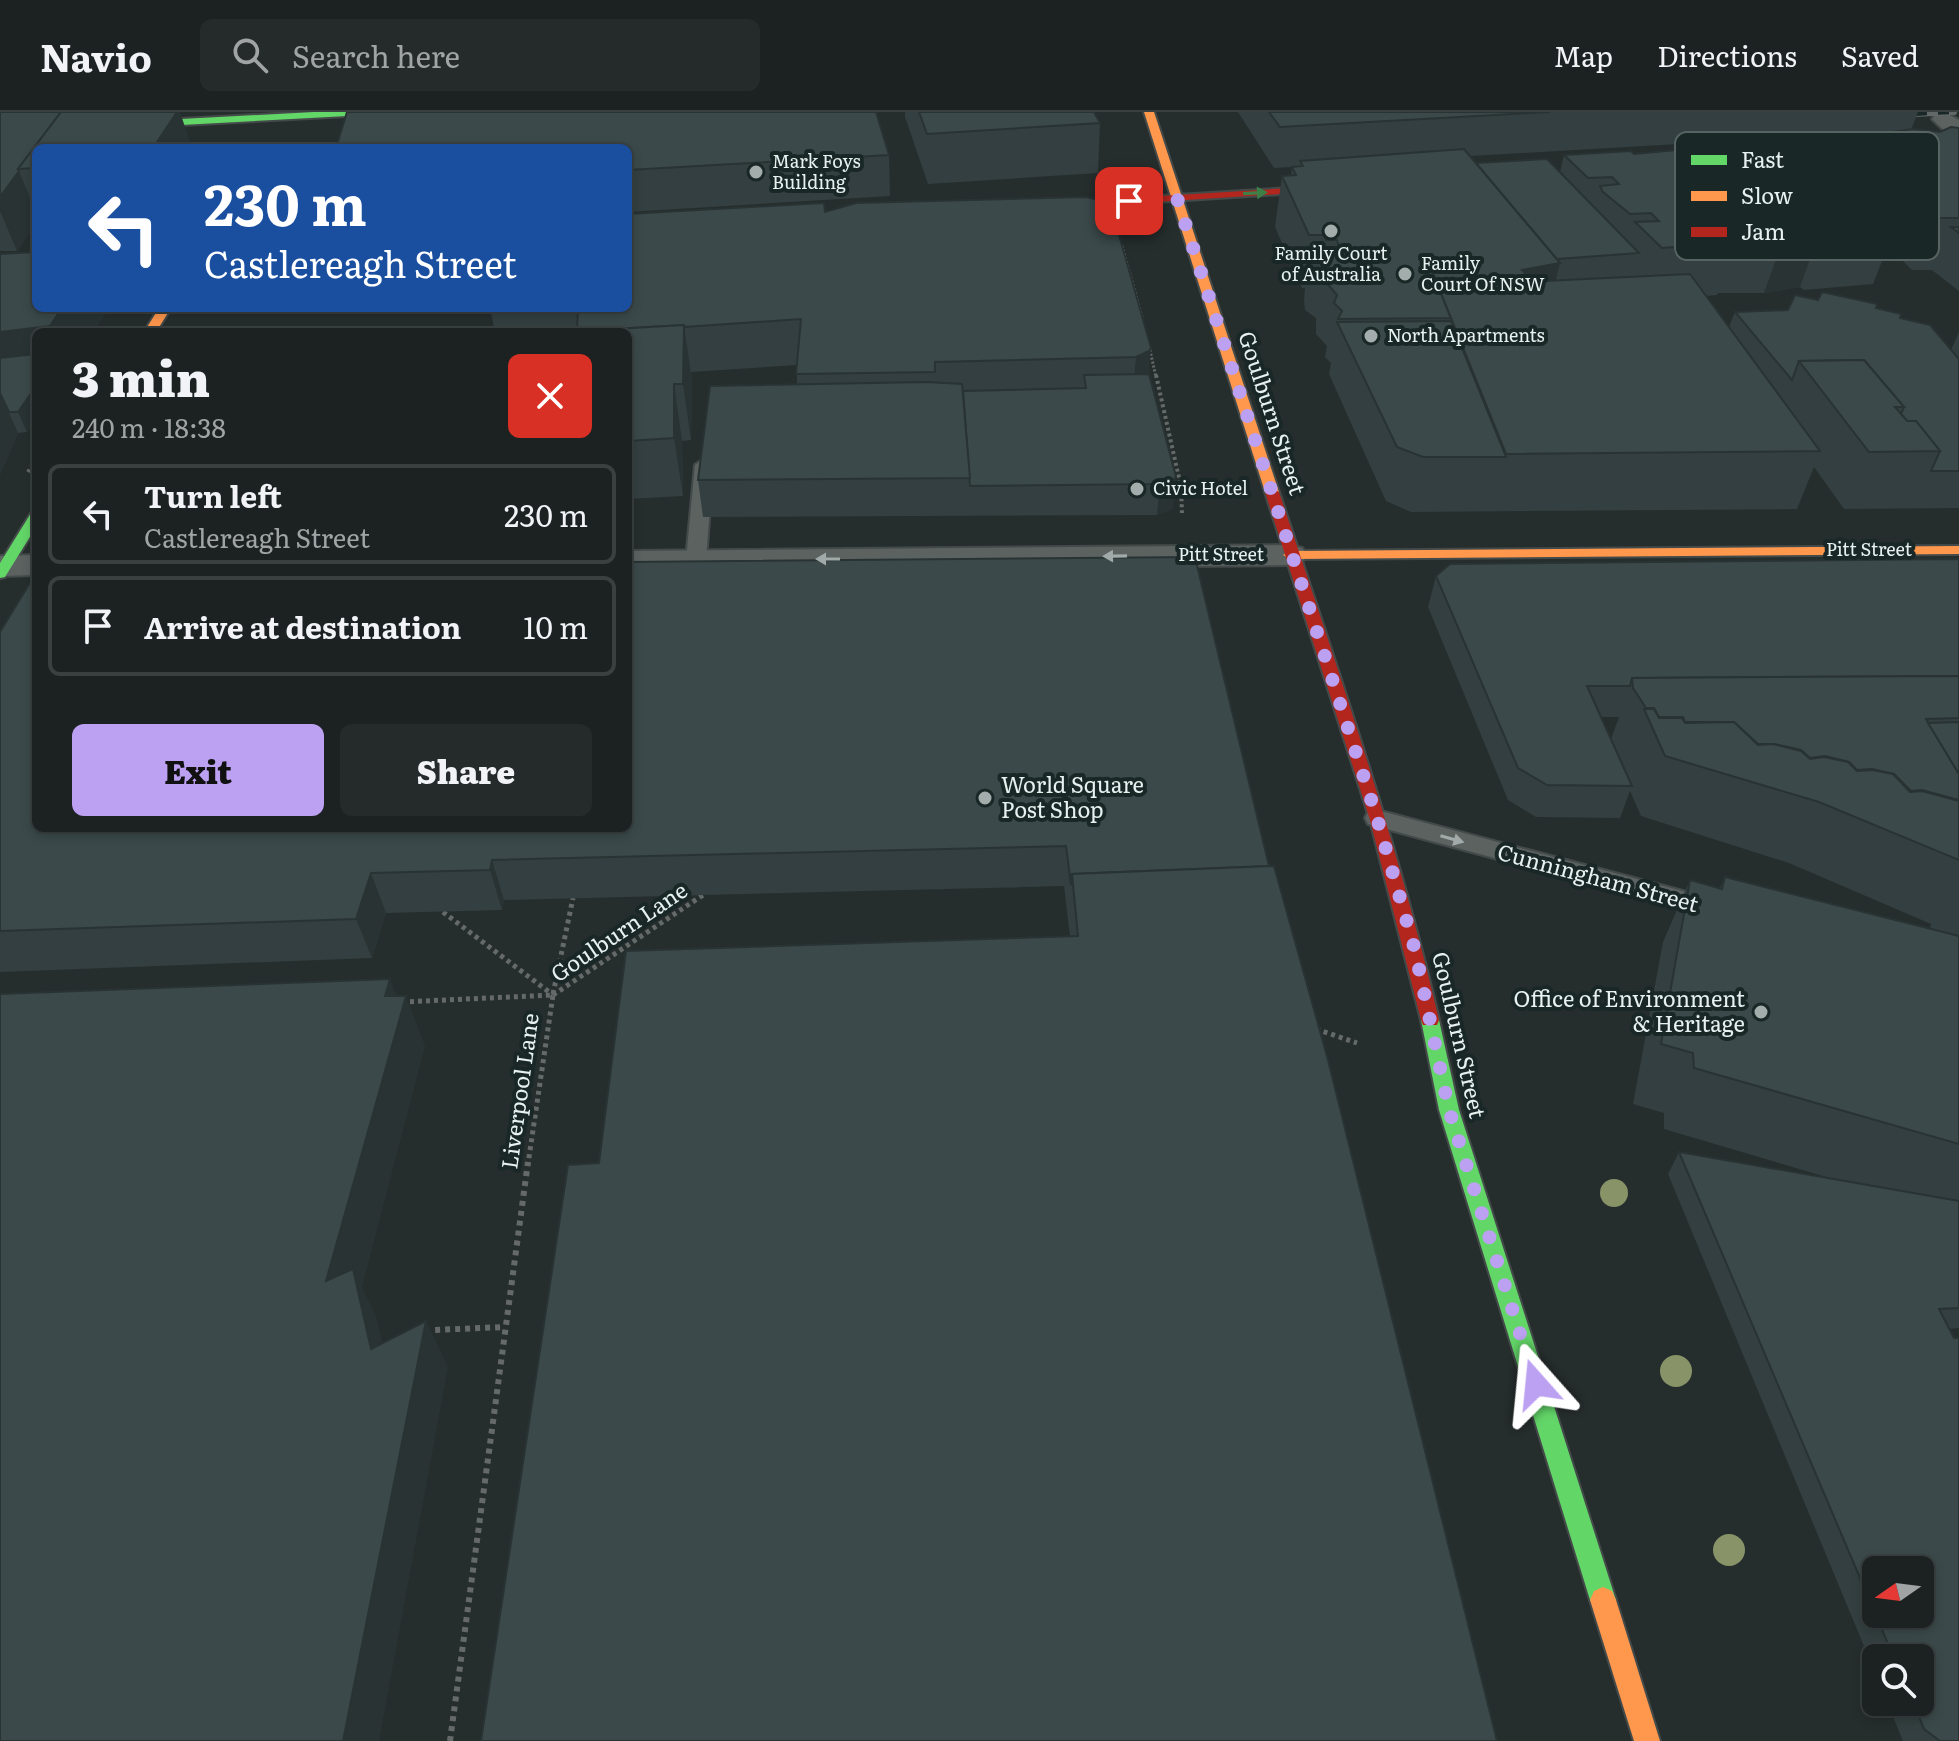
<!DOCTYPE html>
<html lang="en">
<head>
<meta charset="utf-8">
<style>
  body { margin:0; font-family:Literata,serif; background:#252a2a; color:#f1f3f6; height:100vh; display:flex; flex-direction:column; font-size:30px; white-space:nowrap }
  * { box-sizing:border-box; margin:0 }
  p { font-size:26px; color:#a0a4a5 }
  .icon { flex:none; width:44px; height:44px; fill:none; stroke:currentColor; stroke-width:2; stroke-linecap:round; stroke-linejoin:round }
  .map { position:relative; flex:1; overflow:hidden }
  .side { position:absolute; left:32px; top:216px; width:600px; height:504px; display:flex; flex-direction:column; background:#1c2222; border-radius:12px; box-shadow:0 4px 12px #0003,0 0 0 2px #3a3f40 }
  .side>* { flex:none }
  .hud { position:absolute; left:32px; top:32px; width:600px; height:168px; border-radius:12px; box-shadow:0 4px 12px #0003,0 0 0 2px #3a3f40; background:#1a4fa0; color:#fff; overflow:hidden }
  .needle { width:52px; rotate:256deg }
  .tools { position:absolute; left:1862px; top:1444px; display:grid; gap:16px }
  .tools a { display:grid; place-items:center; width:72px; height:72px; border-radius:12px; background:#1c2222; box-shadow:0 4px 12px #0003,0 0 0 2px #3a3f40; font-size:40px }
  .pin { position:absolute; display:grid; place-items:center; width:68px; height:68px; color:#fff; margin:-34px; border-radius:16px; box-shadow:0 4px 12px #0006 }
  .me { position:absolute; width:88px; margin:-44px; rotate:342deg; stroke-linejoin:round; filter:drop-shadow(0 0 6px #0008) }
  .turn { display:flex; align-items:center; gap:28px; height:168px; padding:0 40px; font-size:36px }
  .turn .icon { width:104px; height:104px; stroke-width:2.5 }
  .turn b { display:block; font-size:56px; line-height:68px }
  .round { display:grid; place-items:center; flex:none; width:84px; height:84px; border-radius:12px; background:#252a2a }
  .overview { display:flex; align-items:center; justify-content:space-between; height:136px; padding:0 40px }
  h1 { font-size:48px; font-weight:800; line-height:60px }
  .primary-button { display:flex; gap:16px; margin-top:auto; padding:16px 40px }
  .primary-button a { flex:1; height:92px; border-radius:12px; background:#bca0f2; color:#111; font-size:32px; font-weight:800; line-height:92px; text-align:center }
  .primary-button a+a { background:#252a2a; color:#f1f3f6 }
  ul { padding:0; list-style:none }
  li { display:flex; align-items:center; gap:24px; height:100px; margin:0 16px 12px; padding:0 24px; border:4px solid #3a3f40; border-radius:12px }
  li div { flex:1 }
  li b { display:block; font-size:30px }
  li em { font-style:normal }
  header { display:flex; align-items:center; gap:48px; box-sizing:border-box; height:112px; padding:0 40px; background:#1c2222; border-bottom:2px solid #3a3f40 }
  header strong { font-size:38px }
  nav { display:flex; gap:44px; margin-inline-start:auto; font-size:28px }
  .search { width:560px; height:72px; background:#252a2a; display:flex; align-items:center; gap:20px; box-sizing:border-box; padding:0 28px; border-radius:12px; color:#a0a4a5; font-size:30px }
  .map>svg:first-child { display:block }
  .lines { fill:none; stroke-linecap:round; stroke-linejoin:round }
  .lane-casing { stroke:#434a49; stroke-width:4 }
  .street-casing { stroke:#434a49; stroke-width:4 }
  .fast-casing { stroke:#434a49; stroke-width:4 }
  .slow-casing { stroke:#434a49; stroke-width:4 }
  .jam-casing { stroke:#434a49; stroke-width:4 }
  .path-far3 { stroke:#656a69; stroke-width:3; stroke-dasharray:2 2; stroke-linecap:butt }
  .path-far2 { stroke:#656a69; stroke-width:4; stroke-dasharray:3 3; stroke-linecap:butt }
  .path-far1 { stroke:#656a69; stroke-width:5; stroke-dasharray:4 4; stroke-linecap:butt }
  .path { stroke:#656a69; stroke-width:6; stroke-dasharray:5 5; stroke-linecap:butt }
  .lane { fill:#5b6260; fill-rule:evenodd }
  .street { fill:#5b6260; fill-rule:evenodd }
  .fast { fill:#63d668; fill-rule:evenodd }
  .slow { fill:#ff974d; fill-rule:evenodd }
  .jam { fill:#b3261e; fill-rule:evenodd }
  .rail-casing { stroke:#626868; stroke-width:6 }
  .rail { stroke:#192826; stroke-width:4; stroke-dasharray:11; stroke-linecap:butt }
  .tree { fill:#889367 }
  .wall { fill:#333f40; fill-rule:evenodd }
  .shaded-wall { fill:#293334 }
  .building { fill:#3b494a; stroke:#293334; stroke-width:2; fill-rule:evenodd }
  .oneway { fill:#3e7f47 }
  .oneway2 { fill:#a1aaa8 }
  .route { stroke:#bca0f2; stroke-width:14; stroke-dasharray:0 25.2 }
  .poi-dot { fill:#a3adab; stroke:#192826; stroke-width:3 }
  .labels { text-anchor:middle; stroke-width:8; stroke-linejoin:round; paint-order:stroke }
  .far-poi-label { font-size:18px; fill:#e7f1ef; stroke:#192826; text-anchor:start }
  .far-street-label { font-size:18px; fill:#e7f1ef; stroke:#192826 }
  .street-label { font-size:22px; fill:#e7f1ef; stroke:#192826 }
  .poi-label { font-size:22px; fill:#e7f1ef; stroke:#192826; text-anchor:start }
  .key { fill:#192826; stroke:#576462; stroke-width:2 }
  .key-label { font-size:22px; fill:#e7f1ef }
</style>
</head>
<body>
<header>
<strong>Navio</strong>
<div class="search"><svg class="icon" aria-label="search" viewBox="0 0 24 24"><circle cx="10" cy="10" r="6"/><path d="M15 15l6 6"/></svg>Search here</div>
<nav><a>Map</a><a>Directions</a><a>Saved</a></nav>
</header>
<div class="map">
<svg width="1959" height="1629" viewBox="0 0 1959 1629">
  <rect width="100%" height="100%" fill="#262e2d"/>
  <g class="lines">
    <g class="lane-casing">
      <g id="lane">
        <path d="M704 347 713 353 706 448 696 454 686 448 695 353Z"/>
        <path d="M1377 698 1713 787 1722 790 1726 796 1722 802 1713 805 1368 712 1365 706 1368 700Z"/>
      </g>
    </g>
    <g class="street-casing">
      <g id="street">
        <path d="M1944 0 1959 8V27L1951 25 1932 7 1936 2Z"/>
        <path d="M1290 433 1302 436 1307 443 1302 450 1290 453 628 459V439Z"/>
        <path d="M36 443V463L0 464V444Z"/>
      </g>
    </g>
    <g class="fast-casing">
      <g id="fast">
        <path d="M314 0H371L366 3 125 16 120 13 125 10Z"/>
        <path d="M36 400V415L5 465 0 466V451L31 401Z"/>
        <path d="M1430 901 1437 903 1439 908 1459 998 1616 1488 1612 1497 1603 1501 1594 1497 1590 1488 1439 998 1421 908 1423 903Z"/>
      </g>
    </g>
    <g class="slow-casing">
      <g id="slow">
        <path d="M1144 0H1154L1279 380 1277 383H1267L1265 380Z"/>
        <path d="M159 196H171L156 220H144Z"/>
        <path d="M1959 434V442L1290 447 1283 443 1290 439Z"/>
        <path d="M1603 1475 1612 1479 1616 1488 1660 1629H1634L1590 1488 1594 1479Z"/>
      </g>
    </g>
    <g class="jam-casing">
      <g id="jam">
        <path d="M1959 31V37L1736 53 1731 50 1736 47Z"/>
        <path d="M1340 73 1344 74V78L1046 97 1041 94 1046 91Z"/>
        <path d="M1272 376 1279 380C1337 555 1397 728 1439 908L1437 913H1423L1421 908 1370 708 1265 380Z"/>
      </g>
    </g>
    <g class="path-far3">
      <path d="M1122 134 1142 205"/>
      <path d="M1149 234 1156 265"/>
    </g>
    <g class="path-far2">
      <path d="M1156 263 1181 375 1182 401"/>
      <path d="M28 360 36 347"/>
    </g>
    <g class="path-far1">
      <path d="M443 800 553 883"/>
      <path d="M553 882 573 786"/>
      <path d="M553 883 703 783"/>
      <path d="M402 890 553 883 528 1052"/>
      <path d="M1316 917 1357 931"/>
    </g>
    <g class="path">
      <path d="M426 1222 435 1218 504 1215"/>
      <path d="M450 1629 528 1050"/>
    </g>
    <use href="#lane" class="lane"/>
    <use href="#street" class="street"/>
    <use href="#fast" class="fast"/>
    <use href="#slow" class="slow"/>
    <use href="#jam" class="jam"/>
    <g class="rail-casing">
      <path id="rail" d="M1894 3 1954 0"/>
    </g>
    <use href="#rail" class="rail"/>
  </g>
  <g class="tree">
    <circle cx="1614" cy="1081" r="14"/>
    <circle cx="1676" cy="1259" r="16"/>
    <circle cx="1729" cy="1438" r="16"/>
  </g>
  <g class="wall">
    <path d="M0 0 36 36V114L35 112 17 139H0Z"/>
    <path d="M905 0H1094L1100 11 1098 61 928 72 905 5Z"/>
    <path d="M1238 0H1918L1911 18 1940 20 1959 16V179L1932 158H1912L1888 134 1873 172 1804 178 1800 175 1764 181H1718L1717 183 1706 184 1729 215 1735 200 1788 198 1818 188 1876 196 1900 206 1951 238 1959 220V396L1844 397 1814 355 1797 397 1411 400 1386 389 1329 262 1331 251 1325 245 1327 234 1316 222V206L1305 198 1304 188 1305 176H1302L1275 115 1282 64H1291L1292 55 1274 56ZM1903 19 1851 26 1834 73 1805 59 1807 53 1634 42 1564 43 1560 60 1476 51 1470 44Z"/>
    <path d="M628 36 889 43 890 84 628 100Z"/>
    <path d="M1087 85 1149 262 1173 395 1170 398 1157 403 703 405 698 368 797 272V253L691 260 692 269 691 328 682 329 683 384 628 387V220H495L490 196H628L825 100Z"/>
    <path d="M0 142 36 220V308L27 320 18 321 0 362Z"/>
    <path d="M1959 447V1216L1949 1217 1959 1629H1903L1887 1590H1920V1546H1876V1563L1668 1062 1679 1040 1833 1067 1664 1017V1001L1633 992 1663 830 1690 768 1720 776 1725 765 1930 816 1931 812 1789 751 1641 704 1630 679 1620 706 1536 705 1508 688 1428 495 1436 464ZM1601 605H1619L1611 627Z"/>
    <path d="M628 450 1269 754 599 1051 1070 824 1064 774 504 788 502 798 386 801 372 846 0 860V520Z"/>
  </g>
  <g class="shaded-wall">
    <path d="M177 0H180L192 36H153Z"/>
    <path d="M19 59 36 100V110H34L35 112 17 139 0 99V85Z"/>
    <path d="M1819 122 1800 175 1764 181 1783 128Z"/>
    <path d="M1560 151 1547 204 1522 158Z"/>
    <path d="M62 196H109L94 220H36V263L0 267V220Z"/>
    <path d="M684 213 692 269 691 328 683 272Z"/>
    <path d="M1151 236 1147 281 1132 291 1136 245Z"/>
    <path d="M674 272 682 329 683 384 674 326Z"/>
    <path d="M36 274V308L27 320 18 300Z"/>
    <path d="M0 281 18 321 0 362Z"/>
    <path d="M1176 365 1173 395 1170 398 1157 403 1160 372Z"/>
    <path d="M492 748 504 788 502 798 490 758Z"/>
    <path d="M371 761 386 801 372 846 356 807Z"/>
    <path d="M390 867 402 897 406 884 425 934 362 1175 376 1204 395 1283 371 1237 326 1169 385 884Z"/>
    <path d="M426 1209 448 1255 379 1629H343Z"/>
  </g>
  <g class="building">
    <path d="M0 0H61L18 57 19 59 0 85Z"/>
    <path d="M61 0H177L153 36H36V56L18 57Z"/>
    <path d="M347 0H876L889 43 628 58V36H336Z"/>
    <path d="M919 0H1094L1100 11 927 22Z"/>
    <path d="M1269 0H1550L1280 15Z"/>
    <path d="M1951 15 1959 16V106H1934L1904 78 1892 74 1893 69 1876 57 1877 53 1867 50 1870 45 1851 26 1913 17 1940 20Z"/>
    <path d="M1776 29 1807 53 1798 54 1803 58 1833 72 1846 87 1840 88 1845 92 1859 91 1894 119 1823 124 1819 122 1783 128H1732L1735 130 1662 136 1635 110 1659 109 1651 101 1630 102 1603 80 1600 74 1619 72 1612 65 1588 66 1564 43 1631 39 1634 42Z"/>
    <path d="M1464 37 1560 151 1522 158 1533 170 1438 174 1451 206 1338 207 1342 199 1334 191 1337 183 1324 168 1325 153 1313 145 1311 135H1339L1337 128H1326L1324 123H1309L1282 64 1296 63 1292 55 1303 54 1300 49Z"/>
    <path d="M1547 47 1639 141 1557 147 1476 51Z"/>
    <path d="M1087 85 1110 91 1151 236 1149 239 1136 245 935 250V260L796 262 801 207 684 215V213L577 219 578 196H628V102L824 91 825 100 856 91Z"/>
    <path d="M1951 115H1959V121Z"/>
    <path d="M36 140V196H62L50 214 0 220V142Z"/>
    <path d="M1690 162 1820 339 1506 342 1438 174Z"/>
    <path d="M1822 180 1877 192 1876 196 1901 202 1900 206 1930 213 1959 247V359H1931L1940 339 1916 309H1907L1901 302 1904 295 1864 248 1799 249 1792 268 1735 200 1788 198 1795 183 1818 188Z"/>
    <path d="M1451 209 1506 345H1423L1397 335 1337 210Z"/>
    <path d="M684 213 683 272H674V326L628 329V220H563Z"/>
    <path d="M463 218 462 220H420Z"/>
    <path d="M36 242V274L18 300H9L0 281V246Z"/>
    <path d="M1864 248 1904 295H1895L1907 309H1916L1940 339 1869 340 1799 249Z"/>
    <path d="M1149 262 1176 365 1173 368 1160 372 970 374 963 279 1086 276 1084 263Z"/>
    <path d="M927 270 962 272 970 366 698 368 710 274Z"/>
    <path d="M1195 445 1269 754 1072 762 1071 773 1066 734 492 748 490 758 371 761 356 807 0 819V520L36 461V716H628V450Z"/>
    <path d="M1959 447V564L1632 566 1630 574H1587L1632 674 1547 673 1518 656 1436 464 1450 452Z"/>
    <path d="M1959 564V606L1926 607 1959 662V688L1922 678 1911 679 1894 662 1872 657 1857 658 1849 650 1825 644 1810 646 1801 638 1774 632H1758L1734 610H1685L1683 605H1659L1654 596H1646L1633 576 1632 566Z"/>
    <path d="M1644 597H1654L1659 606H1682L1685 611 1734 610 1758 633 1773 632 1801 639 1810 647 1824 645 1848 650 1857 659 1872 658 1893 662 1910 680 1922 679 1959 689V748L1819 690 1665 644Z"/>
    <path d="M1959 610V662L1928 611Z"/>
    <path d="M1274 754 1328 948 1497 1629H481L568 1053 599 1051 626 839 1078 824 1072 762Z"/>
    <path d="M1725 765 1959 824V1032L1694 956 1693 941 1661 932 1690 768 1722 777Z"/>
    <path d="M390 867 385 884H406L326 1169 353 1157 371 1237 426 1209 343 1629H0V882Z"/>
    <path d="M1679 1040 1959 1089V1196L1939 1197 1954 1226H1959V1629H1940L1924 1617 1913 1590H1920V1546H1894ZM1876 1458H1920V1502H1876Z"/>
  </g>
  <defs><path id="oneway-solid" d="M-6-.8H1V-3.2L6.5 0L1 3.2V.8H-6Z" transform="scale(2)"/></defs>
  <use class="oneway" href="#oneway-solid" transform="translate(1255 81) rotate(-3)"/>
  <g class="oneway2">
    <use href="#oneway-solid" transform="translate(1115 444) rotate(179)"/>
    <use href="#oneway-solid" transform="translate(828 447) rotate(180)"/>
    <use href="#oneway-solid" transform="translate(1452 727) rotate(16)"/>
  </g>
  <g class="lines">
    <path class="route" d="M1129 89 1177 86 1377 706 1415 838 1449 998 1536 1272"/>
  </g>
  <g class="poi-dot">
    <circle cx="756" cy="60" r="8"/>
    <circle cx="1331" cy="119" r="8"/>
    <circle cx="1405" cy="162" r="8"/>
    <circle cx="1371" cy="224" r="8"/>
    <circle cx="1137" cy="377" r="8"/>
    <circle cx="985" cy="686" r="8"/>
    <circle cx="1761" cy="900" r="8"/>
  </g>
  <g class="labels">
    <g class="far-poi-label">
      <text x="772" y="56">Mark Foys<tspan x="772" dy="21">Building</tspan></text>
      <text x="1331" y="148" text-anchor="middle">Family Court<tspan x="1331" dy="21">of Australia</tspan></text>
      <text x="1421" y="158">Family<tspan x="1421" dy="21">Court Of NSW</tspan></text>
      <text x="1387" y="230">North Apartments</text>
      <text x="1153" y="383">Civic Hotel</text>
    </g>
    <g class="far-street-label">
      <text x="1869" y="444">Pitt Street</text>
      <text x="1221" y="449">Pitt Street</text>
    </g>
    <g class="street-label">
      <text transform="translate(1272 301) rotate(72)" y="8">Goulburn Street</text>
      <text transform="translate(1598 766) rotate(15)" y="8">Cunningham Street</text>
      <text transform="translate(619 820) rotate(-34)" y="8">Goulburn Lane</text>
      <text transform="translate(1459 923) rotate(77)" y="8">Goulburn Street</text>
      <text transform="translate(520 979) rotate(-82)" y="8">Liverpool Lane</text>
    </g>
    <g class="poi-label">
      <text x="1001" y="681">World Square<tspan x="1001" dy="25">Post Shop</tspan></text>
      <text x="1745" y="895" text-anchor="end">Office of Environment<tspan x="1745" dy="25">&amp; Heritage</tspan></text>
    </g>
  </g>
  <rect x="1675" y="20" width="264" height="128" rx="12" class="key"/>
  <rect x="1691" y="43" width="36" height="10" fill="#63d668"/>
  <rect x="1691" y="79" width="36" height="10" fill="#ff974d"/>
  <rect x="1691" y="115" width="36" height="10" fill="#b3261e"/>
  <g class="key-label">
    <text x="1741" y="56">Fast</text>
    <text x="1741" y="92">Slow</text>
    <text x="1741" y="128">Jam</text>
  </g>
</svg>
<div class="tools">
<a><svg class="needle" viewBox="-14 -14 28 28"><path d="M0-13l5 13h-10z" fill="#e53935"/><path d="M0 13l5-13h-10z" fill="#a0a4a5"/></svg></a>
<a><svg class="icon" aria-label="search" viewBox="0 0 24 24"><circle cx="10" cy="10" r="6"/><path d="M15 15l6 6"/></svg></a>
</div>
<div class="pin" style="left:1129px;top:89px;background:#d93025"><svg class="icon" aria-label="arrive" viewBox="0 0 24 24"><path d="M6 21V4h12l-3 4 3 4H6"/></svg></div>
<svg class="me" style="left:1536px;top:1272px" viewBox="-20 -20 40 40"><path d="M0-17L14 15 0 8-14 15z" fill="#bca0f2" stroke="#fff" stroke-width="4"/></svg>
<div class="hud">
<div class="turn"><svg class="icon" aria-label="left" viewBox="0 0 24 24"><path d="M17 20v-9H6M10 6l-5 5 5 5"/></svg><div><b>230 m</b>Castlereagh Street</div></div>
</div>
<section class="side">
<div class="overview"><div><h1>3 min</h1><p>240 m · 18:38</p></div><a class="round" style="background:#d93025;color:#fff"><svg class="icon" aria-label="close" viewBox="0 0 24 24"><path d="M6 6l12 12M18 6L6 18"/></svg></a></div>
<ul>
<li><svg class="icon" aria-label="left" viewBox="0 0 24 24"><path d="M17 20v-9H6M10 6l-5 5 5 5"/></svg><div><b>Turn left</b><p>Castlereagh Street</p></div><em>230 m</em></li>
<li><svg class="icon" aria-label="arrive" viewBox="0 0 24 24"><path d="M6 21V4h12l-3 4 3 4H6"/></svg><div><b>Arrive at destination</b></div><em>10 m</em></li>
</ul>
<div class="primary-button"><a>Exit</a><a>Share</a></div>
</section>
</div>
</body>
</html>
